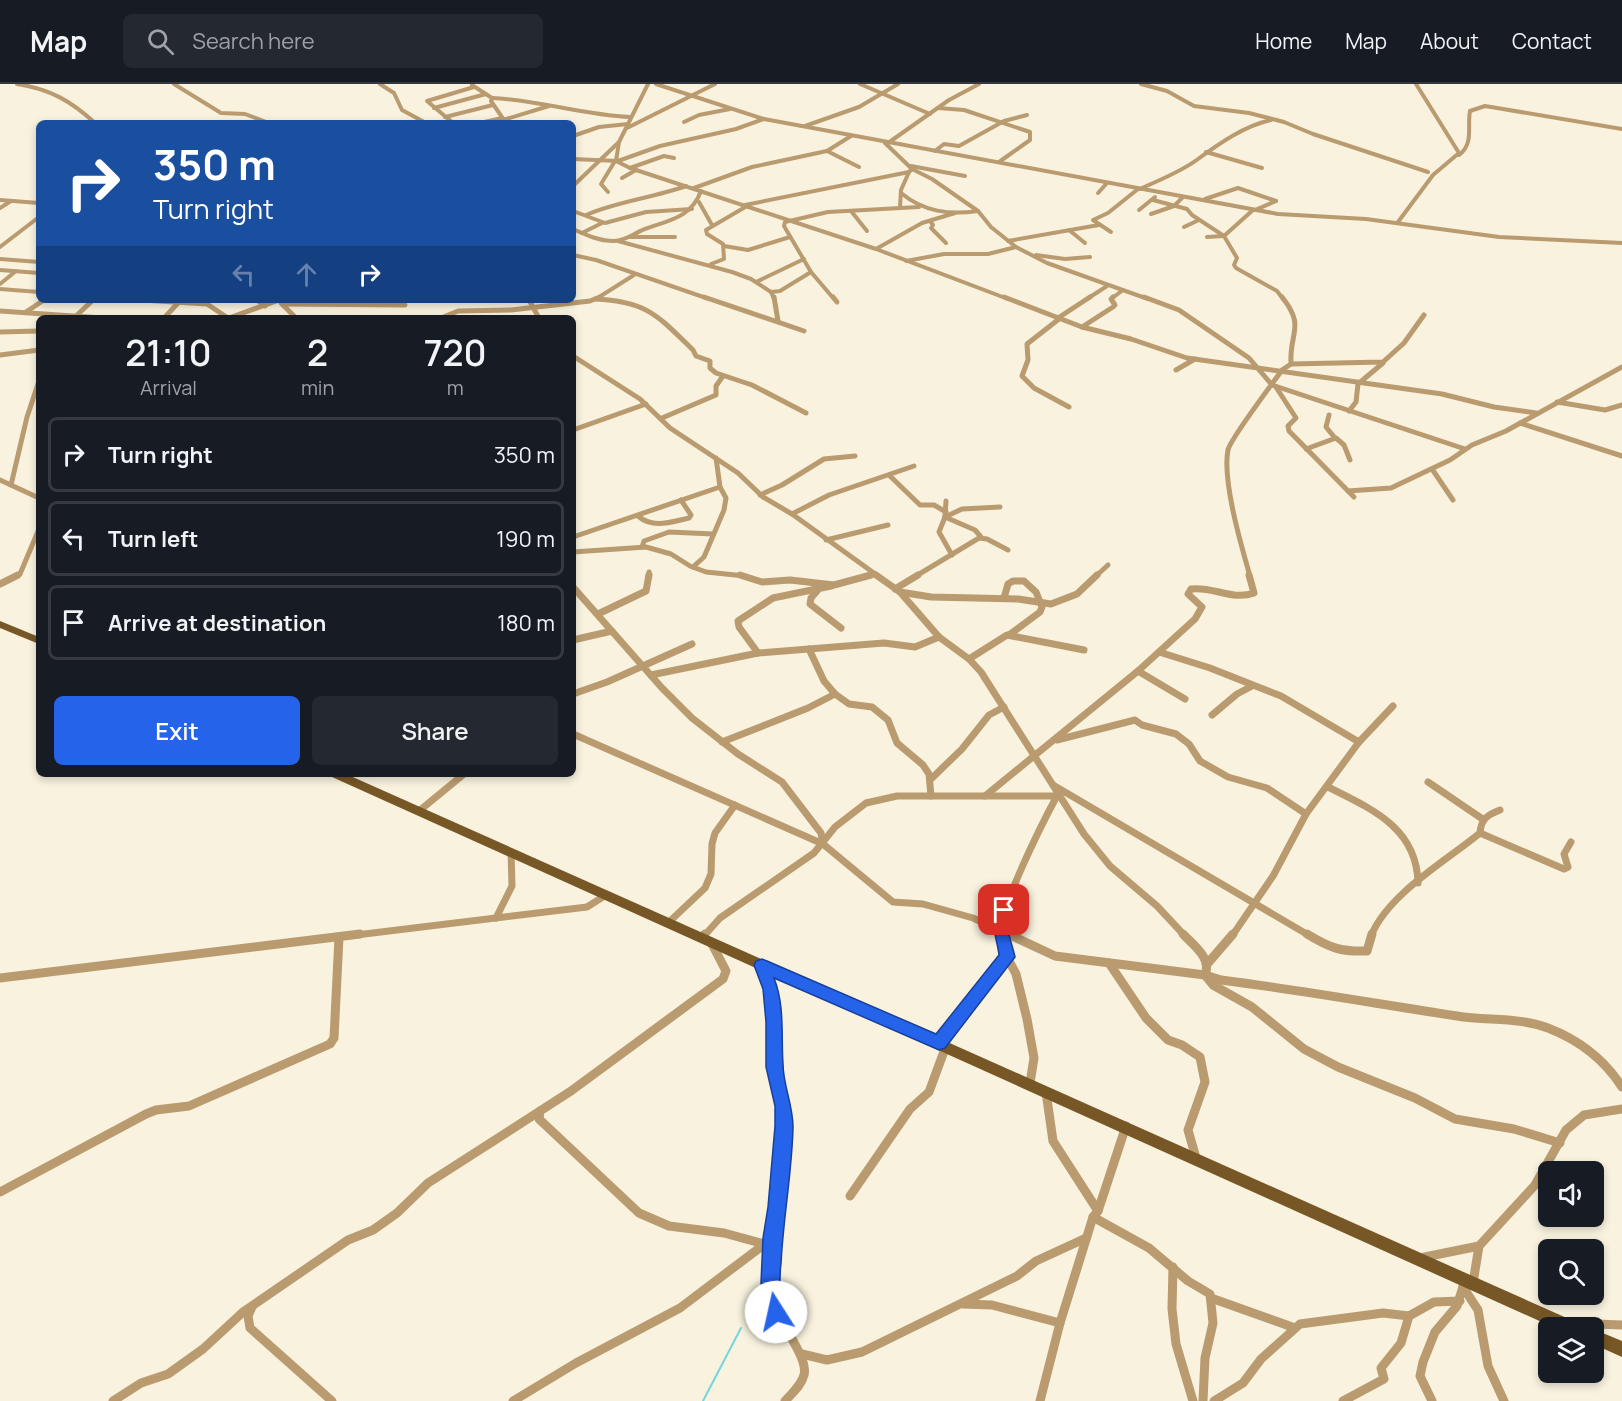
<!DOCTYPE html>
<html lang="en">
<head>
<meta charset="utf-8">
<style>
  body { margin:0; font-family:Manrope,sans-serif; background:#242831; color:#f1f3f6; height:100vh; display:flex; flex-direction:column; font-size:22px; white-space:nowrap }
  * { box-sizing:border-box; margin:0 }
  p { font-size:20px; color:#9ea1a6 }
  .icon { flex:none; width:33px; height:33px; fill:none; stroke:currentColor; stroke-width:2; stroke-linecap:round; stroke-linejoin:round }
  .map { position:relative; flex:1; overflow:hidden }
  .details { position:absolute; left:36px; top:231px; width:540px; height:462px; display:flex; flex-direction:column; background:#171b24; border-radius:9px; box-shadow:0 3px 9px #0003 }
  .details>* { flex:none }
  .guide { position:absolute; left:36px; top:36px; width:540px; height:183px; border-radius:9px; box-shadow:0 3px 9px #0003; background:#1a4fa0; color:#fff; overflow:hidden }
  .buttons { position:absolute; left:1538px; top:1077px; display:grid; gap:12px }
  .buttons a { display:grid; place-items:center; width:66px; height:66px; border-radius:9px; background:#171b24; box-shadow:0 3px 9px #0003; font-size:30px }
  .pin { position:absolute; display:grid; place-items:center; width:51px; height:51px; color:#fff; margin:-26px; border-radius:12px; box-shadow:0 3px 9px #0006 }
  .me { position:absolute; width:66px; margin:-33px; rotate:350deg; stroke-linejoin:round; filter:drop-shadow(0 0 4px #0008) }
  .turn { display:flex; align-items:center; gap:21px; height:126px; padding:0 18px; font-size:27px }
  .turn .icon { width:78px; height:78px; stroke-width:2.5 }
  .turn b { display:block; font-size:42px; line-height:51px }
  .lanes { display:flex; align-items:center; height:57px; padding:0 18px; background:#0003; justify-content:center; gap:30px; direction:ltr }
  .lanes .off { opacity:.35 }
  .eta { display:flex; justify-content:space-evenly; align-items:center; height:102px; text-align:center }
  .eta b { font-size:36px; font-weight:600; line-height:42px }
  .action { display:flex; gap:12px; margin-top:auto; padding:12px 18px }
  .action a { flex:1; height:69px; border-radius:9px; background:#2563eb; color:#fff; font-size:24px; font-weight:600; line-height:69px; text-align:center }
  .action a+a { background:#242831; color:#f1f3f6 }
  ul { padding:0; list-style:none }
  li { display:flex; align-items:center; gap:18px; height:75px; margin:0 12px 9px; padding:0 6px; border:3px solid #363941; border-radius:9px }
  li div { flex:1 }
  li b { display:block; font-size:22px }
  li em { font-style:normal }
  header { display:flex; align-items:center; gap:36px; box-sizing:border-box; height:84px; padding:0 30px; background:#171b24; border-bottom:2px solid #363941 }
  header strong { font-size:28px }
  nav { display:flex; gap:33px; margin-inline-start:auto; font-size:21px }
  .search { width:420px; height:54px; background:#242831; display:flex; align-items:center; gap:15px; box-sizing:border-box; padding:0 21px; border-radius:9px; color:#9ea1a6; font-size:22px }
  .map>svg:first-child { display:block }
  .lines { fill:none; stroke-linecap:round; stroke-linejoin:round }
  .stream { stroke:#73d5e0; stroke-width:2 }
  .minor-far3 { stroke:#b99b6f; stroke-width:4 }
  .minor-far2 { stroke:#b99b6f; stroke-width:5 }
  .minor-far1 { stroke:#b99b6f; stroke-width:7 }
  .minor { stroke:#b99b6f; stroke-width:9 }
  .primary { fill:#775725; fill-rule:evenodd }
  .route { fill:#2563eb; stroke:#184099; stroke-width:1.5 }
</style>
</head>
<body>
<header>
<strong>Map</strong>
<div class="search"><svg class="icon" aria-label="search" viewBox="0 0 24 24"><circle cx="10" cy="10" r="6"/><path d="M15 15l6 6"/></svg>Search here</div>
<nav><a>Home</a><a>Map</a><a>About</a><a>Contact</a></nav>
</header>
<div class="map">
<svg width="1622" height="1317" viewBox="0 0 1622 1317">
  <rect width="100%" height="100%" fill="#f8f2df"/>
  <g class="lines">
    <path class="stream" d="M703 1317 741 1244"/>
    <g class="minor-far3">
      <path d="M17 0C50 5 71 17 95 39"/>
      <path d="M174 0 221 29 245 30 269 39"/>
      <path d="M380 0 394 9 402 26 426 39"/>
      <path d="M656 0 764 35 1278 130 1366 135 1499 153 1622 159"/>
      <path d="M860 0 930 30"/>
      <path d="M1141 0 1167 7 1194 22 1249 29 1284 38 1313 50 1428 88"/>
      <path d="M472 1 492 14 491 17 506 39"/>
      <path d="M492 14C539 16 583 31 630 33"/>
      <path d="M434 24 486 10"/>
      <path d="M938 24 964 26 1030 48V56L999 78"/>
      <path d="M445 33 493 21"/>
      <path d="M503 36 549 22"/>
      <path d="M684 38 699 31 730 25"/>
      <path d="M453 39 427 17 474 3"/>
      <path d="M480 39 502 34"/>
      <path d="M805 42 859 23 898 0"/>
      <path d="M627 44 715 0"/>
      <path d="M573 52 599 43 628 40"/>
      <path d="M619 58 616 77 630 84 876 165 1008 215"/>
      <path d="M885 59 912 85 932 95 978 127 991 143 1016 163 1047 179 1148 215"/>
      <path d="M888 59 949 16 979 0"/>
      <path d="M827 67 859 83"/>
      <path d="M935 67 944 60 959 62 1004 37 1027 31"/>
      <path d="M1206 68 1262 84"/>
      <path d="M1459 71C1474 60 1467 43 1470 27L1485 22 1622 45"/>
      <path d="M573 75 618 77 660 62 736 45 764 35"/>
      <path d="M911 82 965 92"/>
      <path d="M630 84 664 72 674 74"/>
      <path d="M622 94 636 86"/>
      <path d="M573 102 619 58 648 0"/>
      <path d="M694 104 752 83 827 67 851 52"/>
      <path d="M1140 105C1159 96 1181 88 1198 75 1220 59 1244 42 1271 36"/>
      <path d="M608 108 601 100 615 77"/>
      <path d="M901 109C924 128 949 131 978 127"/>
      <path d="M1098 109 1107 99"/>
      <path d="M1205 115 1238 104 1276 117"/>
      <path d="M0 116 39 119"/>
      <path d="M1153 116 1187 125 1192 131 1224 152"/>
      <path d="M699 118 712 141"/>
      <path d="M745 121 909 88 912 85"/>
      <path d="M900 123 901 106 909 88"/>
      <path d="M0 124 11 117"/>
      <path d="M1139 126 1155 113"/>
      <path d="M1253 126 1224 152 1237 174 1234 181 1236 184 1277 207 1283 215"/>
      <path d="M1255 126 1276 117"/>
      <path d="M573 127 605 139 646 128 692 125"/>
      <path d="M851 127 867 147"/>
      <path d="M1151 130 1174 122 1183 113"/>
      <path d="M586 131C618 117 653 114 686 102"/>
      <path d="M930 137 933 141 931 144 946 159"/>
      <path d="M1398 138 1433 91 1459 69 1416 0"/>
      <path d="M1184 143 1199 136"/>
      <path d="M573 145C586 151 599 157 614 157 626 157 634 149 645 145 669 136 691 134 701 107"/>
      <path d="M1069 146 1085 159"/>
      <path d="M1111 148 1093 136 1108 129 1138 105"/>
      <path d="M582 149 602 139"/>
      <path d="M630 153H675"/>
      <path d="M1207 153 1224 152"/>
      <path d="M618 157 732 188 751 195 771 208 780 207 811 188"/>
      <path d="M1008 157 1099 141"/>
      <path d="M724 162 748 166 790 153"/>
      <path d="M0 163 39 133"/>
      <path d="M876 165 922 139 955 129"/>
      <path d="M573 171 596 176 709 215"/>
      <path d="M1036 171 1065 175 1090 173"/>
      <path d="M0 175 39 178"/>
      <path d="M906 177 944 170H988L1016 163"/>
      <path d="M711 180 724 175 723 160 707 150 706 146 747 122"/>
      <path d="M0 186 39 189"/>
      <path d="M756 198 804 175"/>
      <path d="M0 200 16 187"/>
      <path d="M0 205 39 208"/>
      <path d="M771 208 774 215"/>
      <path d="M596 215 634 191"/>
      <path d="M834 215 811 188 784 142 785 138 828 128 919 123"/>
      <path d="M1087 215 1107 202"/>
      <path d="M1111 215 1123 206"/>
    </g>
    <g class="minor-far2">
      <path d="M704 213 804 247"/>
      <path d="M774 213 778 237"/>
      <path d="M833 213 837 218"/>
      <path d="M1004 213 1082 243 1131 255 1187 274 1442 310 1494 323 1536 329"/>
      <path d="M1144 213 1179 226 1249 274 1272 301 1465 365"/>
      <path d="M1282 213C1306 243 1289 248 1291 280"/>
      <path d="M595 215C647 217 658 232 693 266L696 272 710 277V284L716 289 752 301 806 329"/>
      <path d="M142 216 207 220 228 234"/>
      <path d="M257 216 265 222"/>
      <path d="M529 216 539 234"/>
      <path d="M281 219 296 234"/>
      <path d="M283 220 405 221"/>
      <path d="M0 227 103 234"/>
      <path d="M26 228 44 216"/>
      <path d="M75 233 93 216"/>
      <path d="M164 234 179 218"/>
      <path d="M229 234 279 216"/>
      <path d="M441 234 458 227 511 226 590 217 600 213"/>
      <path d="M1058 234 1090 213"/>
      <path d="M1059 235 1027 260 1028 276 1022 292 1034 304 1069 323"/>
      <path d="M1082 243 1113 223 1115 221 1111 215 1113 213"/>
      <path d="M0 248 39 247"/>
      <path d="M0 271 39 266"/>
      <path d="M573 272 640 315 670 344 738 389 763 413 792 430 878 492"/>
      <path d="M1176 286 1195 275"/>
      <path d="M1276 303 1296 334 1288 342 1289 347 1354 413"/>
      <path d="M1557 318 1605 326 1622 321"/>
      <path d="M1349 327 1356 318 1358 300 1383 279"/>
      <path d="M1329 331 1326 343 1335 354"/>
      <path d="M662 334 716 311V302L723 292"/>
      <path d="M1520 339 1622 372"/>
      <path d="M573 346 646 320"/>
      <path d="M1306 365 1336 354 1344 361 1350 376"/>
      <path d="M1432 385 1453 416"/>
      <path d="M890 392 920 421H934L946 428"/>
      <path d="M0 396 39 414"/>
      <path d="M11 401 27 333 39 297"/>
      <path d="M1348 407 1391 404 1450 376 1472 361 1506 347 1622 283"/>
      <path d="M760 411 782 401 824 375 855 372"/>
      <path d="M946 417 945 433 939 448 952 471"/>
      <path d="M792 430 829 411 914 382"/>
      <path d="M638 432C653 445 671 438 689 434L691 431 681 416"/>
      <path d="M945 433 962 425 1000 423"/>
      <path d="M945 433 975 446 981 453"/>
      <path d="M573 453 720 403"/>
      <path d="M826 456 888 441"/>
      <path d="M642 463 644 457 669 448 713 450"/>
      <path d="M573 468 646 463 671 470 690 482 706 488 745 492"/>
      <path d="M693 483 704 473 724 426 726 414 720 403 716 374"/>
      <path d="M15 492 20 490 39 445"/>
      <path d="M648 492 649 488"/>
      <path d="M865 492 874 490"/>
      <path d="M916 492 979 454 987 455 1008 466"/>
      <path d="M1096 492 1108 481"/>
      <path d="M1250 492C1241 461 1222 396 1228 366 1230 355 1273 299 1282 286L1291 280 1383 278 1404 259 1424 231"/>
    </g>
    <g class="minor-far1">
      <path d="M740 491 762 498 790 496 834 501 871 491"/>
      <path d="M876 491 900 508 939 553 969 575 981 588 1084 750 1110 782 1157 822 1185 852"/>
      <path d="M0 500 18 491"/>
      <path d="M573 503 662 604 692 634 738 670 782 698 821 749 823 760"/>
      <path d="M895 505 918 491"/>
      <path d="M817 507 811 514 810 520 841 544"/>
      <path d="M900 508 931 513 1018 515 1051 520 1077 510 1097 491"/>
      <path d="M1004 514 1008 500 1013 497H1024L1036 508 1042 523 1040 528 1009 551"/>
      <path d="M598 530 646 507 649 491"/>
      <path d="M573 556 612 547"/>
      <path d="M809 565 824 597 835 610 849 620 872 623 888 636 897 659 923 681 929 690 931 712"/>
      <path d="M1159 568 1210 584 1281 612 1359 658"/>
      <path d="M758 569 739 543 738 537 773 514 831 502"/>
      <path d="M969 575 1007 551 1084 566"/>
      <path d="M1138 587 1185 615"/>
      <path d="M651 591 758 569 884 559 915 563 939 553"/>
      <path d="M573 610 607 598 692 560"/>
      <path d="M1212 631 1237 610 1252 602"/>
      <path d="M573 650 823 760 893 818 923 820 973 834 1012 852"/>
      <path d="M1057 656 1135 636 1142 641 1176 650 1189 660 1200 677 1228 693 1267 704 1306 730"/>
      <path d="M722 658 808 624 835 610"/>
      <path d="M931 695 962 665 989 631 1004 623"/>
      <path d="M1428 698 1484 736"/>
      <path d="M1053 701 1310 852"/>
      <path d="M1328 703C1372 725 1417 744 1418 799"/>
      <path d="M985 712H1056"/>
      <path d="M419 727 464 690"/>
      <path d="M1480 749 1564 785 1568 783 1564 770 1571 758"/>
      <path d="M496 834 512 802 511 768"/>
      <path d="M668 839 705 804 711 790 712 760 715 749 735 721"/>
      <path d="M348 852 587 823 606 811"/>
      <path d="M704 852 720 834 814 769 835 743 866 719 897 712H985L1138 587 1195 535 1202 523 1188 510 1191 505C1213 502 1232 517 1254 509L1249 491"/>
      <path d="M1002 852C994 833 1046 732 1058 710"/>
      <path d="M1232 852 1273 792 1306 730 1359 658 1393 622"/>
      <path d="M1371 852C1388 810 1446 777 1480 749 1481 735 1487 731 1500 726"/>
    </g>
    <g class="minor">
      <path d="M1002 850 1007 873 1016 890 1027 935 1034 974 1030 999"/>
      <path d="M1008 850 1055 872 1205 891 1221 896C1300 906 1378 920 1457 932 1487 937 1519 933 1548 944 1579 956 1604 975 1622 1003"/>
      <path d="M1183 850C1194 862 1212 874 1205 891"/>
      <path d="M1307 850C1330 864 1341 868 1367 867L1372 850"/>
      <path d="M702 854 705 850"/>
      <path d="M711 858 726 887 723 895 571 1007 540 1027 539 1035 639 1129 669 1142 724 1149 764 1160"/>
      <path d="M1109 879 1146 934 1168 956 1182 961 1200 973 1205 998 1188 1046 1196 1074"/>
      <path d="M1208 879 1233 850"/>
      <path d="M762 881C774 919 769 947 775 984 777 1002 784 1018 784 1036 784 1068 781 1101 776 1133 773 1159 767 1185 771 1211 776 1237 809 1272 804 1291 801 1302 792 1309 785 1317"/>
      <path d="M1205 891 1213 901 1252 923 1304 965 1338 983 1415 1014 1455 1035 1514 1045 1560 1059"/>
      <path d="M0 894 360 850"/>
      <path d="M939 959 1007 873"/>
      <path d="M1046 1008 1053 1057 1098 1127"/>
      <path d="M0 1108 146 1030 156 1026 189 1022 330 960 334 954 339 853"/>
      <path d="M850 1112 910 1025 929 1008 946 962"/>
      <path d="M1093 1133 1149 1164 1188 1197 1210 1210 1213 1239 1205 1274 1203 1317"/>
      <path d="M1420 1174 1479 1162"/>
      <path d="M1173 1183 1172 1225 1176 1260 1193 1317"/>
      <path d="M1473 1199 1479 1162 1535 1101 1566 1046 1584 1031 1622 1025"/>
      <path d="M1463 1203 1478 1226 1488 1282 1504 1317"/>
      <path d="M1211 1214 1295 1244"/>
      <path d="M963 1220 992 1221 1060 1239"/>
      <path d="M252 1223 248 1232 250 1244 332 1317"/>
      <path d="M1571 1239 1622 1241"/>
      <path d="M802 1270 827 1276 862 1268 1017 1192 1036 1177 1086 1154"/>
      <path d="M113 1317 141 1299 168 1290 203 1265 243 1228 348 1156 373 1146 397 1129 428 1099 540 1027"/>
      <path d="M513 1317 576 1279 680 1224 766 1159"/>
      <path d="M1040 1317 1060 1239 1093 1133 1098 1127 1126 1042"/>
      <path d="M1214 1317 1243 1299 1261 1275 1300 1240 1383 1229 1409 1232 1434 1218 1460 1217"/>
      <path d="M1343 1317 1384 1295 1381 1284 1401 1259 1409 1232"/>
      <path d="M1432 1317 1420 1292 1423 1278 1435 1248 1457 1222 1465 1196"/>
    </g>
    <g class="primary">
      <path d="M0 537 39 553V560L0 544Z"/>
      <path d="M331 690H346L1578 1239 1580 1244H1555L332 693Z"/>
      <path d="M1593 1245 1622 1257V1273L1593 1260Z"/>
    </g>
  </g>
  <path class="route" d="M1004 820 1009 822C1013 831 1007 838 1008 847 1010 856 1013 864 1015 873L945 964 939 966 774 894C785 922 781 951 783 980 783 1001 793 1021 793 1043 792 1089 783 1135 781 1180 780 1186 780 1193 780 1199 781 1211 787 1223 782 1235L776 1237 769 1235 761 1199 763 1154 768 1123 775 1042V1022L766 983V938L763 905 754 881 756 877 762 875 767 877 936 950 999 871C997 854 989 839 998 822Z"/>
</svg>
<div class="buttons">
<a><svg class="icon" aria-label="sound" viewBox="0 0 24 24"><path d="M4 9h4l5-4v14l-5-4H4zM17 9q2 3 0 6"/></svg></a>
<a><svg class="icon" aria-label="search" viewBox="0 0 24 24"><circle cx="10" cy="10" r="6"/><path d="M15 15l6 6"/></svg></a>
<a><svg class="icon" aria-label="layers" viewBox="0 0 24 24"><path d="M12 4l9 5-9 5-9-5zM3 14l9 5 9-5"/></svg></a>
</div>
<div class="pin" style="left:1004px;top:826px;background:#d93025"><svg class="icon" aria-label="arrive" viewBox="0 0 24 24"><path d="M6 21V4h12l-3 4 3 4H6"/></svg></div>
<svg class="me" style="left:776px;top:1228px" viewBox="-20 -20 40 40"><circle r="19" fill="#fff"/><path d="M0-13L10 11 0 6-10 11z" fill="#2563eb"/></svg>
<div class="guide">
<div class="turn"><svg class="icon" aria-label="right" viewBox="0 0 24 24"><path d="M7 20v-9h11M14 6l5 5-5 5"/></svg><div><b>350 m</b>Turn right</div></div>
<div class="lanes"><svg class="icon off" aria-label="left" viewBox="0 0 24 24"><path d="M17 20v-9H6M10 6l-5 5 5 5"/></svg><svg class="icon off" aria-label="ahead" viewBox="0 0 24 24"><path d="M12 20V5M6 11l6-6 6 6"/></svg><svg class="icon" aria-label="right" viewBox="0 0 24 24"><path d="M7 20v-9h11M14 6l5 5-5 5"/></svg></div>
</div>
<section class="details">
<div class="eta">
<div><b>21:10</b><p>Arrival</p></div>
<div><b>2</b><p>min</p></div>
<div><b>720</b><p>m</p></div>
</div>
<ul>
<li><svg class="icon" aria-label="right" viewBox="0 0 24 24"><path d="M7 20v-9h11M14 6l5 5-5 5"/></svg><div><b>Turn right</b></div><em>350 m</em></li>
<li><svg class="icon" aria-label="left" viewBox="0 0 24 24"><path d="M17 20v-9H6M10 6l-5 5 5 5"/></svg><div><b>Turn left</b></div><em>190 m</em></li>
<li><svg class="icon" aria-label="arrive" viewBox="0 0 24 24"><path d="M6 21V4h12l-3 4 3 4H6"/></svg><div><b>Arrive at destination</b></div><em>180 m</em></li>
</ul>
<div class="action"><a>Exit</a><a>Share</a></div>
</section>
</div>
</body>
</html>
